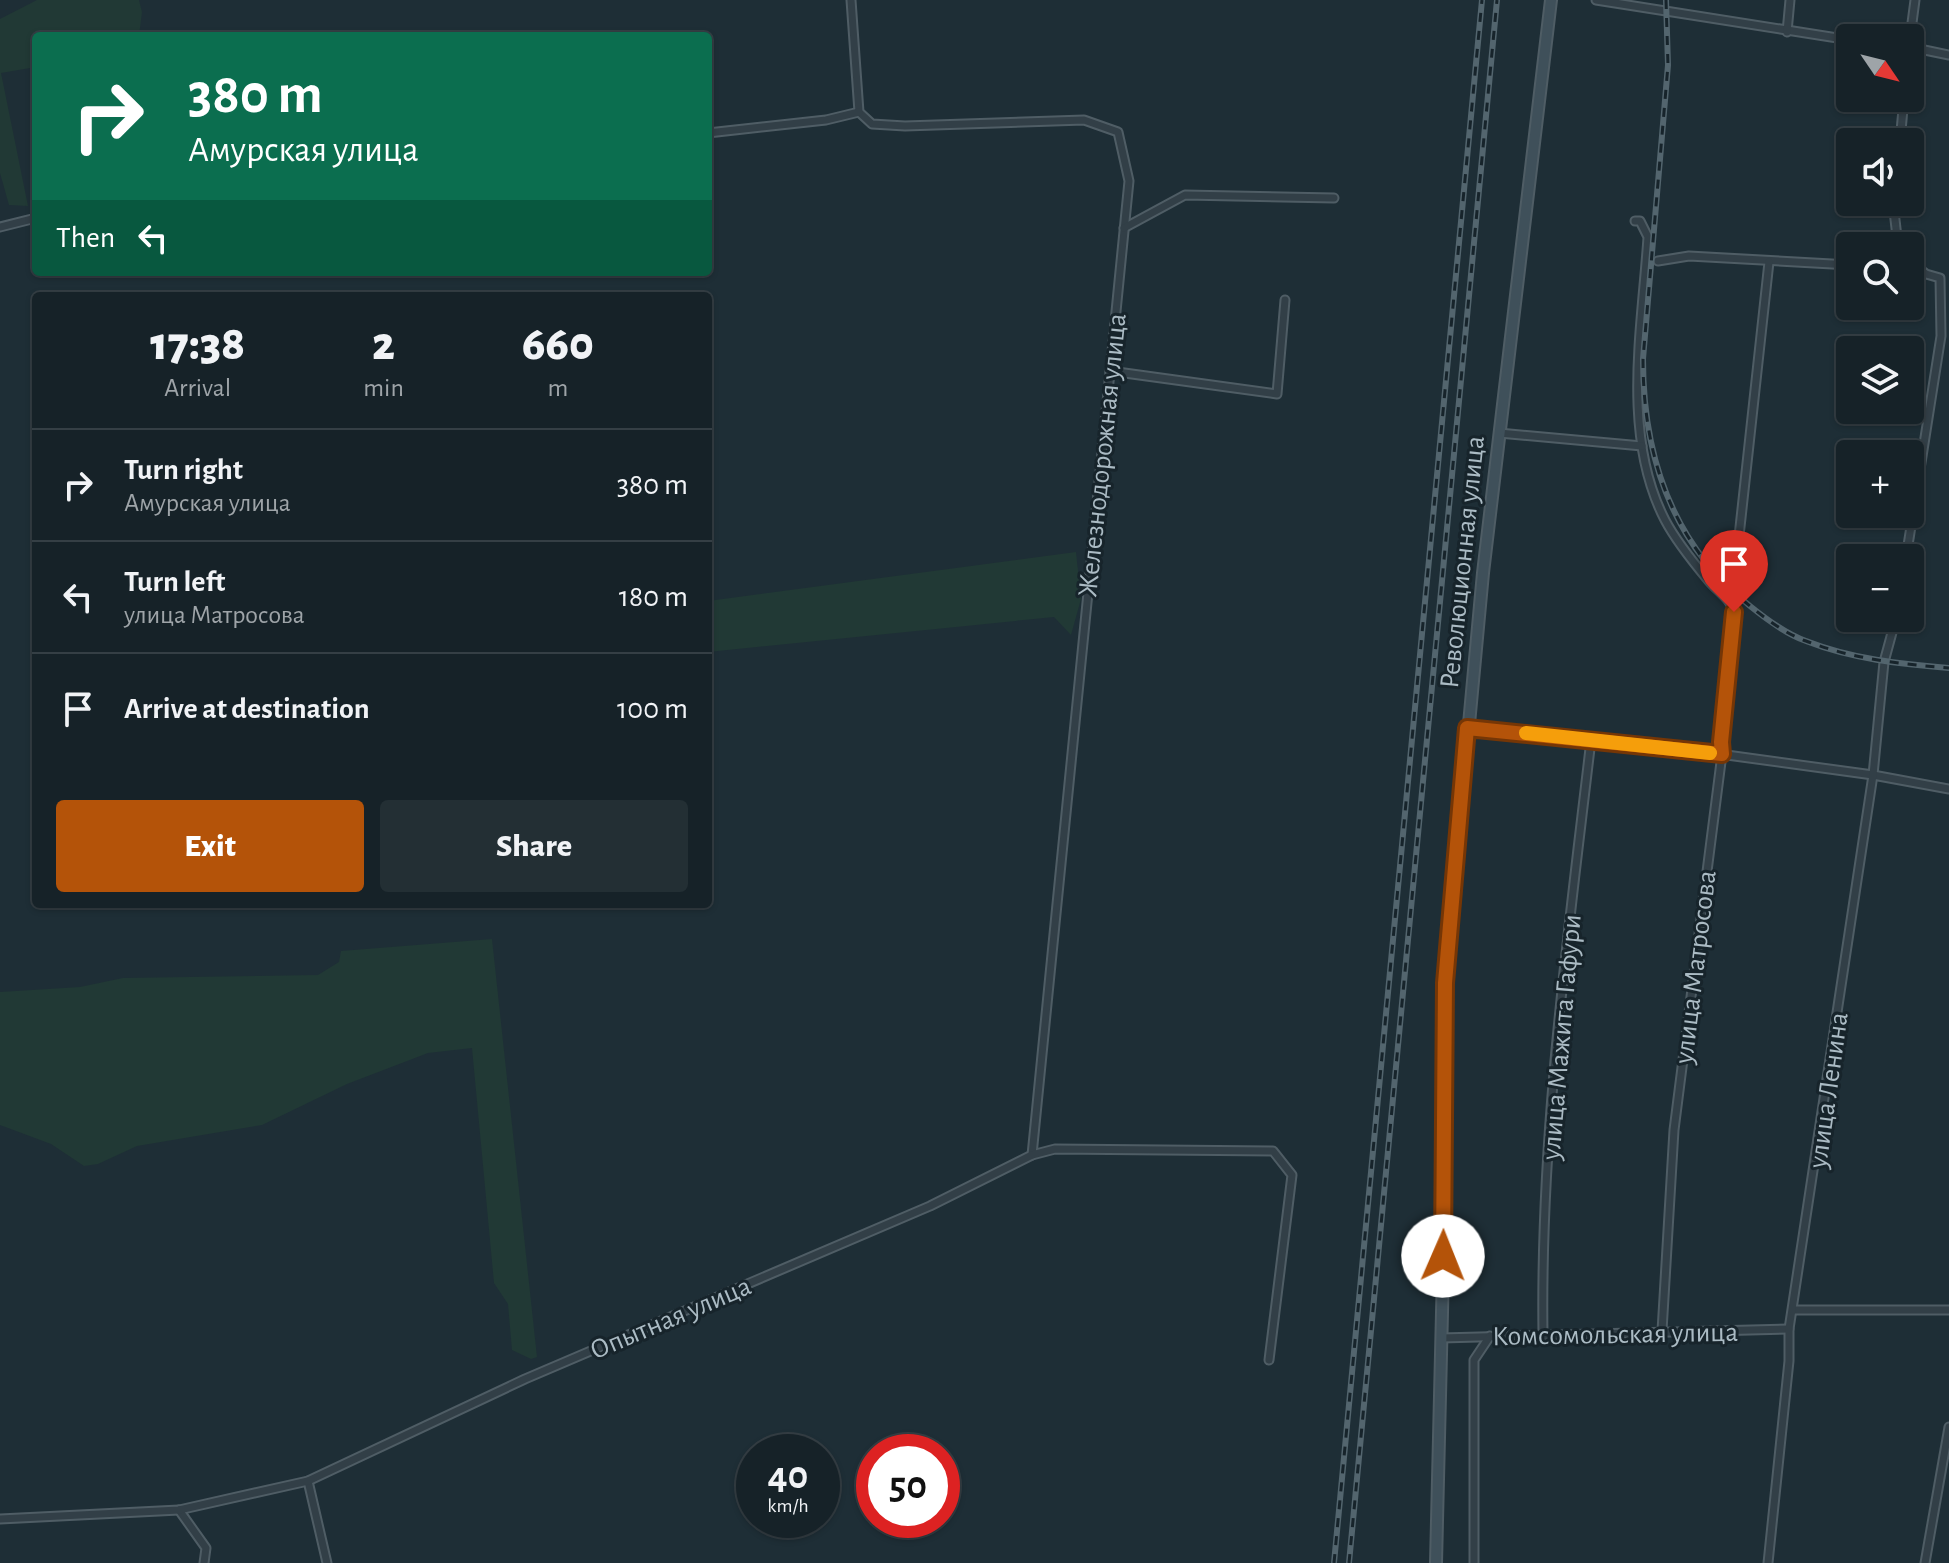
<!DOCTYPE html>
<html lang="en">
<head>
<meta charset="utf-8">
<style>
  body { margin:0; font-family:"Alegreya Sans",sans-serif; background:#232f34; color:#f1f3f6; height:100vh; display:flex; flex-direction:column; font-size:30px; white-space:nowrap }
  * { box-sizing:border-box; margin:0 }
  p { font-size:26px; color:#9ea4a8 }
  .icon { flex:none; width:44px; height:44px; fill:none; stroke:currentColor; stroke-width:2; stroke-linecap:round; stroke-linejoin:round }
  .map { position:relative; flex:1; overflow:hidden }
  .side { position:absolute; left:32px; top:292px; width:680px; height:616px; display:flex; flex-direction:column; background:#162228; border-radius:8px; box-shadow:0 2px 6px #0004,0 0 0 2px #353f45 }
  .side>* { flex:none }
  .guide { position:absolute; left:32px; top:32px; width:680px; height:244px; border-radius:8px; box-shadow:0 2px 6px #0004,0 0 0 2px #353f45; background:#0b6e4f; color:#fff; overflow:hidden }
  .needle { width:52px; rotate:125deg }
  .buttons { position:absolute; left:1836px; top:24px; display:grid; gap:16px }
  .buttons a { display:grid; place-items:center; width:88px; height:88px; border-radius:8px; background:#162228; box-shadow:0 2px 6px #0004,0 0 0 2px #353f45; font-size:40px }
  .speed { position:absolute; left:736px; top:1434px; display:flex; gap:16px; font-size:40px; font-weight:700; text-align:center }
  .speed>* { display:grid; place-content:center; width:104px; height:104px; border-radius:50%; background:#162228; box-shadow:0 2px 6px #0004,0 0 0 2px #353f45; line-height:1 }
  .speed small { font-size:20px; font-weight:400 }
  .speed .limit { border:12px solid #d22; background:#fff; color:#111 }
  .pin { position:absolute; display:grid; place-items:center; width:68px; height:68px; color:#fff; margin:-82px -34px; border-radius:50% 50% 50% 0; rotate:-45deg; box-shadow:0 0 8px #0007 }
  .pin .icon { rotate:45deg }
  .me { position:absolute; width:88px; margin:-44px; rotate:1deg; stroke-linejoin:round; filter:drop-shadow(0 0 6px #0008) }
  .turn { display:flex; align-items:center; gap:28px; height:168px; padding:0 24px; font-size:36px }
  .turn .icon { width:104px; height:104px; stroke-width:2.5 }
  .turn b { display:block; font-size:56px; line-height:68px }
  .then { display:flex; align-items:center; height:76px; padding:0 24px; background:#0003; gap:16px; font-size:30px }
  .eta { display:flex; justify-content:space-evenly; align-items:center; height:136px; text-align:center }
  .eta b { font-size:48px; font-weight:800; line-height:56px }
  .button { display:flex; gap:16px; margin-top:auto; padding:16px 24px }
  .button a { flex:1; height:92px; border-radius:8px; background:#b45309; color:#fff; font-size:32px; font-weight:800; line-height:92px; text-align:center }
  .button a+a { background:#232f34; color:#f1f3f6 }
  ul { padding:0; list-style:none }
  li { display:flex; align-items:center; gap:24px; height:112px; padding:0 24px; border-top:2px solid #353f45 }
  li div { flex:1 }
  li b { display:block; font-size:30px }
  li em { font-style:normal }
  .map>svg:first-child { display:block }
  .green { fill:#213935 }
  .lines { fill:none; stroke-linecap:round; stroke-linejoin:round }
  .minor-casing { stroke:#4f5d65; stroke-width:11 }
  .secondary-casing { stroke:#4f5d65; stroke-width:14 }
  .minor { stroke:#323f47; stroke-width:7 }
  .secondary { stroke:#3f505a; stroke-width:10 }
  .rail-casing { stroke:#53656e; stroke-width:6 }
  .rail { stroke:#17242b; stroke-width:3; stroke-dasharray:9; stroke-linecap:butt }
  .route-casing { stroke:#753606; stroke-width:20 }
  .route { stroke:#b45309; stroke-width:14 }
  .slow { stroke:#f59e0b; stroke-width:14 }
  .labels { text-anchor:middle; stroke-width:6; stroke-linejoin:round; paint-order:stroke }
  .street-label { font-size:28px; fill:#abbbc4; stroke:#17242b }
</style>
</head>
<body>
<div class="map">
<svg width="1949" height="1563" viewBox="0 0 1949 1563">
  <rect width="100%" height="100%" fill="#1e2e36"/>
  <g class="green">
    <path d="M37 0H139L142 12 139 36H36V67L1 73 28 206 9 205 0 173V19Z"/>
    <path d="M1076 552 1081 599 1071 635 1054 617 708 652V601Z"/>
    <path d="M492 939 537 1357 531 1359 512 1350 508 1304 494 1283 472 1048 428 1053 347 1084 262 1125 137 1146 98 1164 84 1166 51 1144 0 1125V992L80 987 123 978 318 975 339 962 341 951Z"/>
  </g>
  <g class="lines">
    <g class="minor-casing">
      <g id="minor">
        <path d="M851 0 859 112 872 124 905 126 1084 120 1118 132 1129 181 1032 1155"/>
        <path d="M1596 0 1850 40"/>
        <path d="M1787 32 1790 0"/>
        <path d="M1910 38 1915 0"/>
        <path d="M1910 47 1949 55"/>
        <path d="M708 133 826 120 859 112"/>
        <path d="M1900 142 1904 98"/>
        <path d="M1893 202 1898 246"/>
        <path d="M1635 221H1640L1648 237C1642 329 1621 435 1665 520 1676 541 1693 562 1708 580 1717 591 1731 599 1734 612L1722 754 1674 1130 1662 1331"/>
        <path d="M0 227 36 218"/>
        <path d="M1124 228 1185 195 1334 198"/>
        <path d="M1658 261 1689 256 1850 265"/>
        <path d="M1110 371 1277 394 1285 300"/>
        <path d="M1499 433 1642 446"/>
        <path d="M1906 558 1941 336 1940 278 1926 274 1910 262"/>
        <path d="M1734 582 1769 262"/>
        <path d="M1467 728 1683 749 1873 775 1949 789"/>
        <path d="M1795 1310H1949"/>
        <path d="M1543 1334C1540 1136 1568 936 1591 740"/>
        <path d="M1441 1338 1789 1329"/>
        <path d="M308 1481 327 1563"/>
        <path d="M179 1510 206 1548 204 1563"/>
        <path d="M0 1519 179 1510 308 1481 525 1379 930 1206 1032 1155 1055 1149 1273 1151 1292 1175 1269 1360"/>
        <path d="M1474 1563V1360L1490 1336"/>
        <path d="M1768 1563 1789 1361V1329L1873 775 1884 662 1896 618"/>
        <path d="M1925 1563 1949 1427"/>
      </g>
    </g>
    <g class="secondary-casing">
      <path id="secondary" d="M1436 1563 1444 1229 1445 983 1483 573 1551 0"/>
    </g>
    <use href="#minor" class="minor"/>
    <use href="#secondary" class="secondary"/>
    <g class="rail-casing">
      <g id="rail">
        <path d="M1666 0 1668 65 1643 359C1643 456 1672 544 1750 606 1766 619 1786 634 1806 641 1852 659 1900 664 1949 668"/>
        <path d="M1334 1563 1482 0"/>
        <path d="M1349 1563 1497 0"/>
      </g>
    </g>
    <use href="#rail" class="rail"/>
  </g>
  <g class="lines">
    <g class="route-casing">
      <path id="route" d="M1443 1256 1445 983 1467 728 1722 754 1721 742 1734 612"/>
    </g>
    <use href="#route" class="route"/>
    <path class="slow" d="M1526 733 1710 753"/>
  </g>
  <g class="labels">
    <g class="street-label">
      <text transform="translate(1101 455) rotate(-84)" y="10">Железнодорожная улица</text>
      <text transform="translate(1461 562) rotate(-84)" y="10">Революционная улица</text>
      <text transform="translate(1694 967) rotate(-83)" y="10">улица Матросова</text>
      <text transform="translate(1560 1037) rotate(-85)" y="10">улица Мажита Гафури</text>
      <text transform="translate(1827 1090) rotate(-82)" y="10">улица Ленина</text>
      <text transform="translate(670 1317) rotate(-23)" y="10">Опытная улица</text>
      <text transform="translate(1615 1333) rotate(-1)" y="10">Комсомольская улица</text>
    </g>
  </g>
</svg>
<div class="buttons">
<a><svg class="needle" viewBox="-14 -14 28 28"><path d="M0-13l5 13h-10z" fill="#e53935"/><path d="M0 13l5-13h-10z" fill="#9ea4a8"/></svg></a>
<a><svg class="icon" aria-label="sound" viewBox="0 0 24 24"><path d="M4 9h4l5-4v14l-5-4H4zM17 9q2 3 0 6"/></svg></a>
<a><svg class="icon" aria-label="search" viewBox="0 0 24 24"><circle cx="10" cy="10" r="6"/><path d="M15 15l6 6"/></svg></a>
<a><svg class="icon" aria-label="layers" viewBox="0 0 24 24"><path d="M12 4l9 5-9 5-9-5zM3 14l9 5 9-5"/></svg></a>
<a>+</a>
<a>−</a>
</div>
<div class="speed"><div>40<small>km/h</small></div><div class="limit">50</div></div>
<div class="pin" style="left:1734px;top:612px;background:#d93025"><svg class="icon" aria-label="arrive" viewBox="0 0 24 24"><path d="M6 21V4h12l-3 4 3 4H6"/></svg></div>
<svg class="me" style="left:1443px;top:1256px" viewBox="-20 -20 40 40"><circle r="19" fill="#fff"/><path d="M0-13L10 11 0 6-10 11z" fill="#b45309"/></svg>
<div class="guide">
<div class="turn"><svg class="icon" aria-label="right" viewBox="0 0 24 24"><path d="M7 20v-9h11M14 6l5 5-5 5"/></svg><div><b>380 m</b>Амурская улица</div></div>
<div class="then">Then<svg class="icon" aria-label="left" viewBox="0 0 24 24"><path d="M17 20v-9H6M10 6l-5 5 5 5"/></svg></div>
</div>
<section class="side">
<div class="eta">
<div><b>17:38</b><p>Arrival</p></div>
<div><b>2</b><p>min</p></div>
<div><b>660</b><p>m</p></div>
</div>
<ul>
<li><svg class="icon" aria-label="right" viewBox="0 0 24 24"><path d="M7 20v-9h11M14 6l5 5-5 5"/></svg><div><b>Turn right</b><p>Амурская улица</p></div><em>380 m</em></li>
<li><svg class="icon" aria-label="left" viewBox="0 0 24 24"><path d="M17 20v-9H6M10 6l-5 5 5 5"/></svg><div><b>Turn left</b><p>улица Матросова</p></div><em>180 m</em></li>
<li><svg class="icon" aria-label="arrive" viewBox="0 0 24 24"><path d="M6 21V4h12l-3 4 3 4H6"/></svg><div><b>Arrive at destination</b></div><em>100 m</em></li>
</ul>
<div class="button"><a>Exit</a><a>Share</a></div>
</section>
</div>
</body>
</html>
